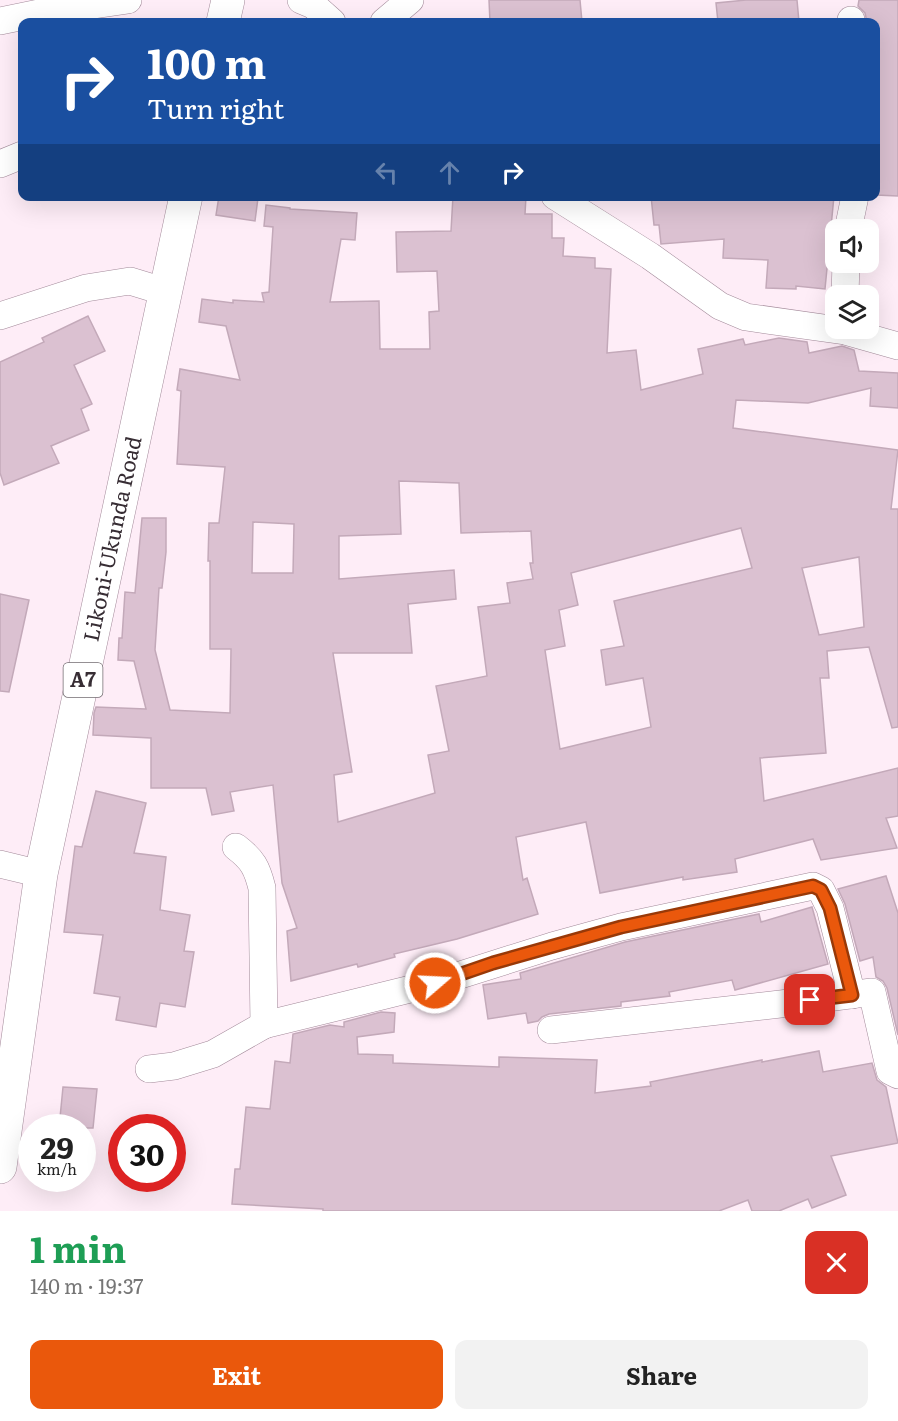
<!DOCTYPE html>
<html lang="en">
<head>
<meta charset="utf-8">
<style>
  body { margin:0; font-family:Literata,serif; background:#f2f2f2; color:#222; height:100vh; display:flex; flex-direction:column; font-size:22px; white-space:nowrap }
  * { box-sizing:border-box; margin:0 }
  p { font-size:20px; color:#767676 }
  .icon { flex:none; width:33px; height:33px; fill:none; stroke:currentColor; stroke-width:2; stroke-linecap:round; stroke-linejoin:round }
  .map { position:relative; height:1211px; overflow:hidden }
  .panel { display:flex; flex-direction:column; background:#fff; flex:1 }
  .panel>* { flex:none }
  .guide { position:absolute; left:18px; top:18px; width:862px; height:183px; border-radius:12px; box-shadow:0 6px 24px #0002; background:#1a4fa0; color:#fff; overflow:hidden }
  .tools { position:absolute; left:825px; top:219px; display:grid; gap:12px }
  .tools a { display:grid; place-items:center; width:54px; height:54px; border-radius:12px; background:#fff; box-shadow:0 6px 24px #0002; font-size:30px }
  .speed { position:absolute; left:18px; top:1114px; display:flex; gap:12px; font-size:30px; font-weight:700; text-align:center }
  .speed>* { display:grid; place-content:center; width:78px; height:78px; border-radius:50%; background:#fff; box-shadow:0 6px 24px #0002; line-height:1 }
  .speed small { font-size:15px; font-weight:400 }
  .speed .limit { border:9px solid #d22; background:#fff; color:#111 }
  .pin { position:absolute; display:grid; place-items:center; width:51px; height:51px; color:#fff; margin:-26px; border-radius:12px; box-shadow:0 3px 9px #0006 }
  .me { position:absolute; width:66px; margin:-33px; rotate:71deg; stroke-linejoin:round; filter:drop-shadow(0 0 4px #0008) }
  .turn { display:flex; align-items:center; gap:21px; height:126px; padding:0 30px; font-size:27px }
  .turn .icon { width:78px; height:78px; stroke-width:2.5 }
  .turn b { display:block; font-size:42px; line-height:51px }
  .lanes { display:flex; align-items:center; height:57px; padding:0 30px; background:#0003; justify-content:center; gap:30px; direction:ltr }
  .lanes .off { opacity:.35 }
  .round { display:grid; place-items:center; flex:none; width:63px; height:63px; border-radius:12px; background:#f2f2f2 }
  .head { display:flex; align-items:center; justify-content:space-between; height:102px; padding:0 30px }
  h1 { font-size:36px; font-weight:700; line-height:45px; color:#1e9e55 }
  .primary-button { display:flex; gap:12px; margin-top:auto; padding:12px 30px }
  .primary-button a { flex:1; height:69px; border-radius:12px; background:#ea580c; color:#fff; font-size:24px; font-weight:700; line-height:69px; text-align:center }
  .primary-button a+a { background:#f2f2f2; color:#222 }
  .map>svg:first-child { display:block }
  .building { fill:#dbc1d1; stroke:#c3a9b9; stroke-width:1.5; fill-rule:evenodd }
  .lines { fill:none; stroke-linecap:round; stroke-linejoin:round }
  .minor-casing { stroke:#a38a9a; stroke-width:28 }
  .trunk-casing { stroke:#a38a9a; stroke-width:34 }
  .minor { stroke:#fff; stroke-width:27 }
  .trunk { stroke:#fff; stroke-width:33 }
  .route-casing { stroke:#983908; stroke-width:15 }
  .route { stroke:#ea580c; stroke-width:10 }
  .labels { text-anchor:middle; stroke-width:4.5; stroke-linejoin:round; paint-order:stroke }
  .shield { fill:#fff; stroke:#736c71; stroke-width:1.5 }
  .shield-label { font-size:20px; font-weight:bold; fill:#372d34 }
  .street-label { font-size:21px; fill:#372d34; stroke:#fff }
</style>
</head>
<body>
<div class="map">
<svg width="898" height="1211" viewBox="0 0 898 1211">
  <rect width="100%" height="100%" fill="#feedf7"/>
  <g class="building">
    <path d="M489 0H580L582 22H490Z"/>
    <path d="M746 0H797L799 22H718L716 3Z"/>
    <path d="M859 0H898V196L876 195V22H867L865 13 858 6Z"/>
    <path d="M219 196 258 198 255 221 216 215Z"/>
    <path d="M453 196H526L525 214H552V238H564L563 256 595 258V268L611 269 607 353 636 350 641 390 703 374 698 349 743 339 745 345 779 338 807 342 809 353 842 346 854 350 859 371 898 373V408L870 406 871 388 808 403 736 400 733 428 898 450 891 509H898V727L892 728 869 647 827 651 829 678H820L826 753 760 758 764 801 898 768V816L886 818 897 848 821 860 813 839 735 859 737 872 683 880V877L600 893 586 822 516 837 523 880 527 878 538 914 457 939 394 954 395 957 358 967 357 964 291 981 287 931 297 928 282 883 273 785 230 792 234 811 212 815 206 788H151V738L93 735 94 713 96 707 146 709 134 661 118 660 119 638H122L125 592 135 593 142 518H166V552L162 588H159L155 650 170 710 230 713 231 649H210V561H208L209 523H219L225 467 177 464 181 391 177 390 180 369 240 380 226 326 199 322 202 299 233 303V300L264 302 262 293 269 292 273 227 264 226 266 205 290 208V209L357 213 355 240 341 239 330 302 379 301 380 349H430L429 312 439 311 437 271 397 272 396 232 451 231ZM399 481 459 483 461 533 531 531 533 563H530L533 579 507 583 510 603 478 607 487 676 436 686 449 751 428 755 435 793 338 822 334 775 352 772 333 653H412L408 604 456 599 454 570 339 579V536L401 534ZM253 522 294 524 293 573H252ZM741 528 752 568 614 601 624 646 601 650 606 685 643 678 651 727 560 749 545 650 565 646 559 610 578 605 571 573ZM859 557 864 627 819 635 802 568Z"/>
    <path d="M651 196H834L825 289 796 286V289L766 288 768 260 723 258 724 239 661 244 659 225H654Z"/>
    <path d="M88 316 105 351 74 365 92 404 81 409 89 430 51 446 59 463 4 485 0 473V362L44 342 42 338Z"/>
    <path d="M0 594 29 600 9 692 0 691Z"/>
    <path d="M96 791 146 803 134 853 166 857 160 910 190 915 184 951 194 952 185 1007 160 1003 156 1027 116 1020 120 997 94 993 103 935 64 932 75 846 82 847Z"/>
    <path d="M886 876 898 913V1035L887 988 883 981 876 977 873 957 860 961 845 904 838 889Z"/>
    <path d="M812 907 828 964 735 990 732 980 669 992 670 996 621 1002V1006L549 1014 542 1017 538 1021 528 1023 526 1013 488 1019 483 985 521 979 520 973 625 942 759 914 761 922Z"/>
    <path d="M381 1012 395 1013 394 1032 357 1037 358 1054 393 1055V1063L499 1067V1057L597 1060 595 1093 651 1086 650 1082 762 1060V1062L819 1051 823 1072 872 1063 877 1080 886 1087 898 1143 831 1156 846 1195 812 1208 808 1199 779 1211H752L748 1200 719 1211H323V1209L232 1204 235 1169H240L246 1107 270 1109 275 1061 290 1063 293 1034 330 1025 344 1027V1022Z"/>
    <path d="M63 1087 97 1089 93 1128H59Z"/>
  </g>
  <g class="lines">
    <g class="minor-casing">
      <g id="minor">
        <path d="M301 0 313 5 332 22"/>
        <path d="M851 20V22"/>
        <path d="M0 21 39 13 128 0"/>
        <path d="M384 22 410 0"/>
        <path d="M0 164 22 155"/>
        <path d="M555 196 650 256 720 306 746 317 845 331 898 346"/>
        <path d="M848 230 855 196"/>
        <path d="M845 296 846 262"/>
        <path d="M0 316 86 288 130 281 166 292"/>
        <path d="M236 847C253 860 257 868 262 888L264 1025"/>
        <path d="M0 864 41 874"/>
        <path d="M551 1030 789 1003 872 992 890 1071 898 1075"/>
        <path d="M149 1069 174 1066 213 1054 264 1025 435 983 552 946 621 927 813 886 821 890 830 908 852 995"/>
      </g>
    </g>
    <g class="trunk-casing">
      <g id="trunk">
        <path d="M223 22 228 0"/>
        <path d="M0 1167 41 874 186 196"/>
      </g>
    </g>
    <use href="#minor" class="minor"/>
    <use href="#trunk" class="trunk"/>
  </g>
  <g class="lines">
    <g class="route-casing">
      <path id="route" d="M435 983 493 963 621 927 813 886 821 890 830 908 852 995 810 1000"/>
    </g>
    <use href="#route" class="route"/>
  </g>
  <g class="labels">
    <rect class="shield" x="63.5" y="663" width="39" height="34" rx="4.5"/>
    <g class="shield-label">
      <text x="83" y="687">A7</text>
    </g>
    <g class="street-label">
      <text transform="translate(113 539) rotate(-78)" y="7">Likoni-Ukunda Road</text>
    </g>
  </g>
</svg>
<div class="tools">
<a><svg class="icon" aria-label="sound" viewBox="0 0 24 24"><path d="M4 9h4l5-4v14l-5-4H4zM17 9q2 3 0 6"/></svg></a>
<a><svg class="icon" aria-label="layers" viewBox="0 0 24 24"><path d="M12 4l9 5-9 5-9-5zM3 14l9 5 9-5"/></svg></a>
</div>
<div class="speed"><div>29<small>km/h</small></div><div class="limit">30</div></div>
<div class="pin" style="left:810px;top:1000px;background:#d93025"><svg class="icon" aria-label="arrive" viewBox="0 0 24 24"><path d="M6 21V4h12l-3 4 3 4H6"/></svg></div>
<svg class="me" style="left:435px;top:983px" viewBox="-20 -20 40 40"><circle r="17" fill="#ea580c" stroke="#fff" stroke-width="3"/><path d="M0-11L8 9 0 5-8 9z" fill="#fff"/></svg>
<div class="guide">
<div class="turn"><svg class="icon" aria-label="right" viewBox="0 0 24 24"><path d="M7 20v-9h11M14 6l5 5-5 5"/></svg><div><b>100 m</b>Turn right</div></div>
<div class="lanes"><svg class="icon off" aria-label="left" viewBox="0 0 24 24"><path d="M17 20v-9H6M10 6l-5 5 5 5"/></svg><svg class="icon off" aria-label="ahead" viewBox="0 0 24 24"><path d="M12 20V5M6 11l6-6 6 6"/></svg><svg class="icon" aria-label="right" viewBox="0 0 24 24"><path d="M7 20v-9h11M14 6l5 5-5 5"/></svg></div>
</div>
</div>
<section class="panel">
<div class="head"><div><h1>1 min</h1><p>140 m · 19:37</p></div><a class="round" style="background:#d93025;color:#fff"><svg class="icon" aria-label="close" viewBox="0 0 24 24"><path d="M6 6l12 12M18 6L6 18"/></svg></a></div>
<div class="primary-button"><a>Exit</a><a>Share</a></div>
</section>
</body>
</html>
